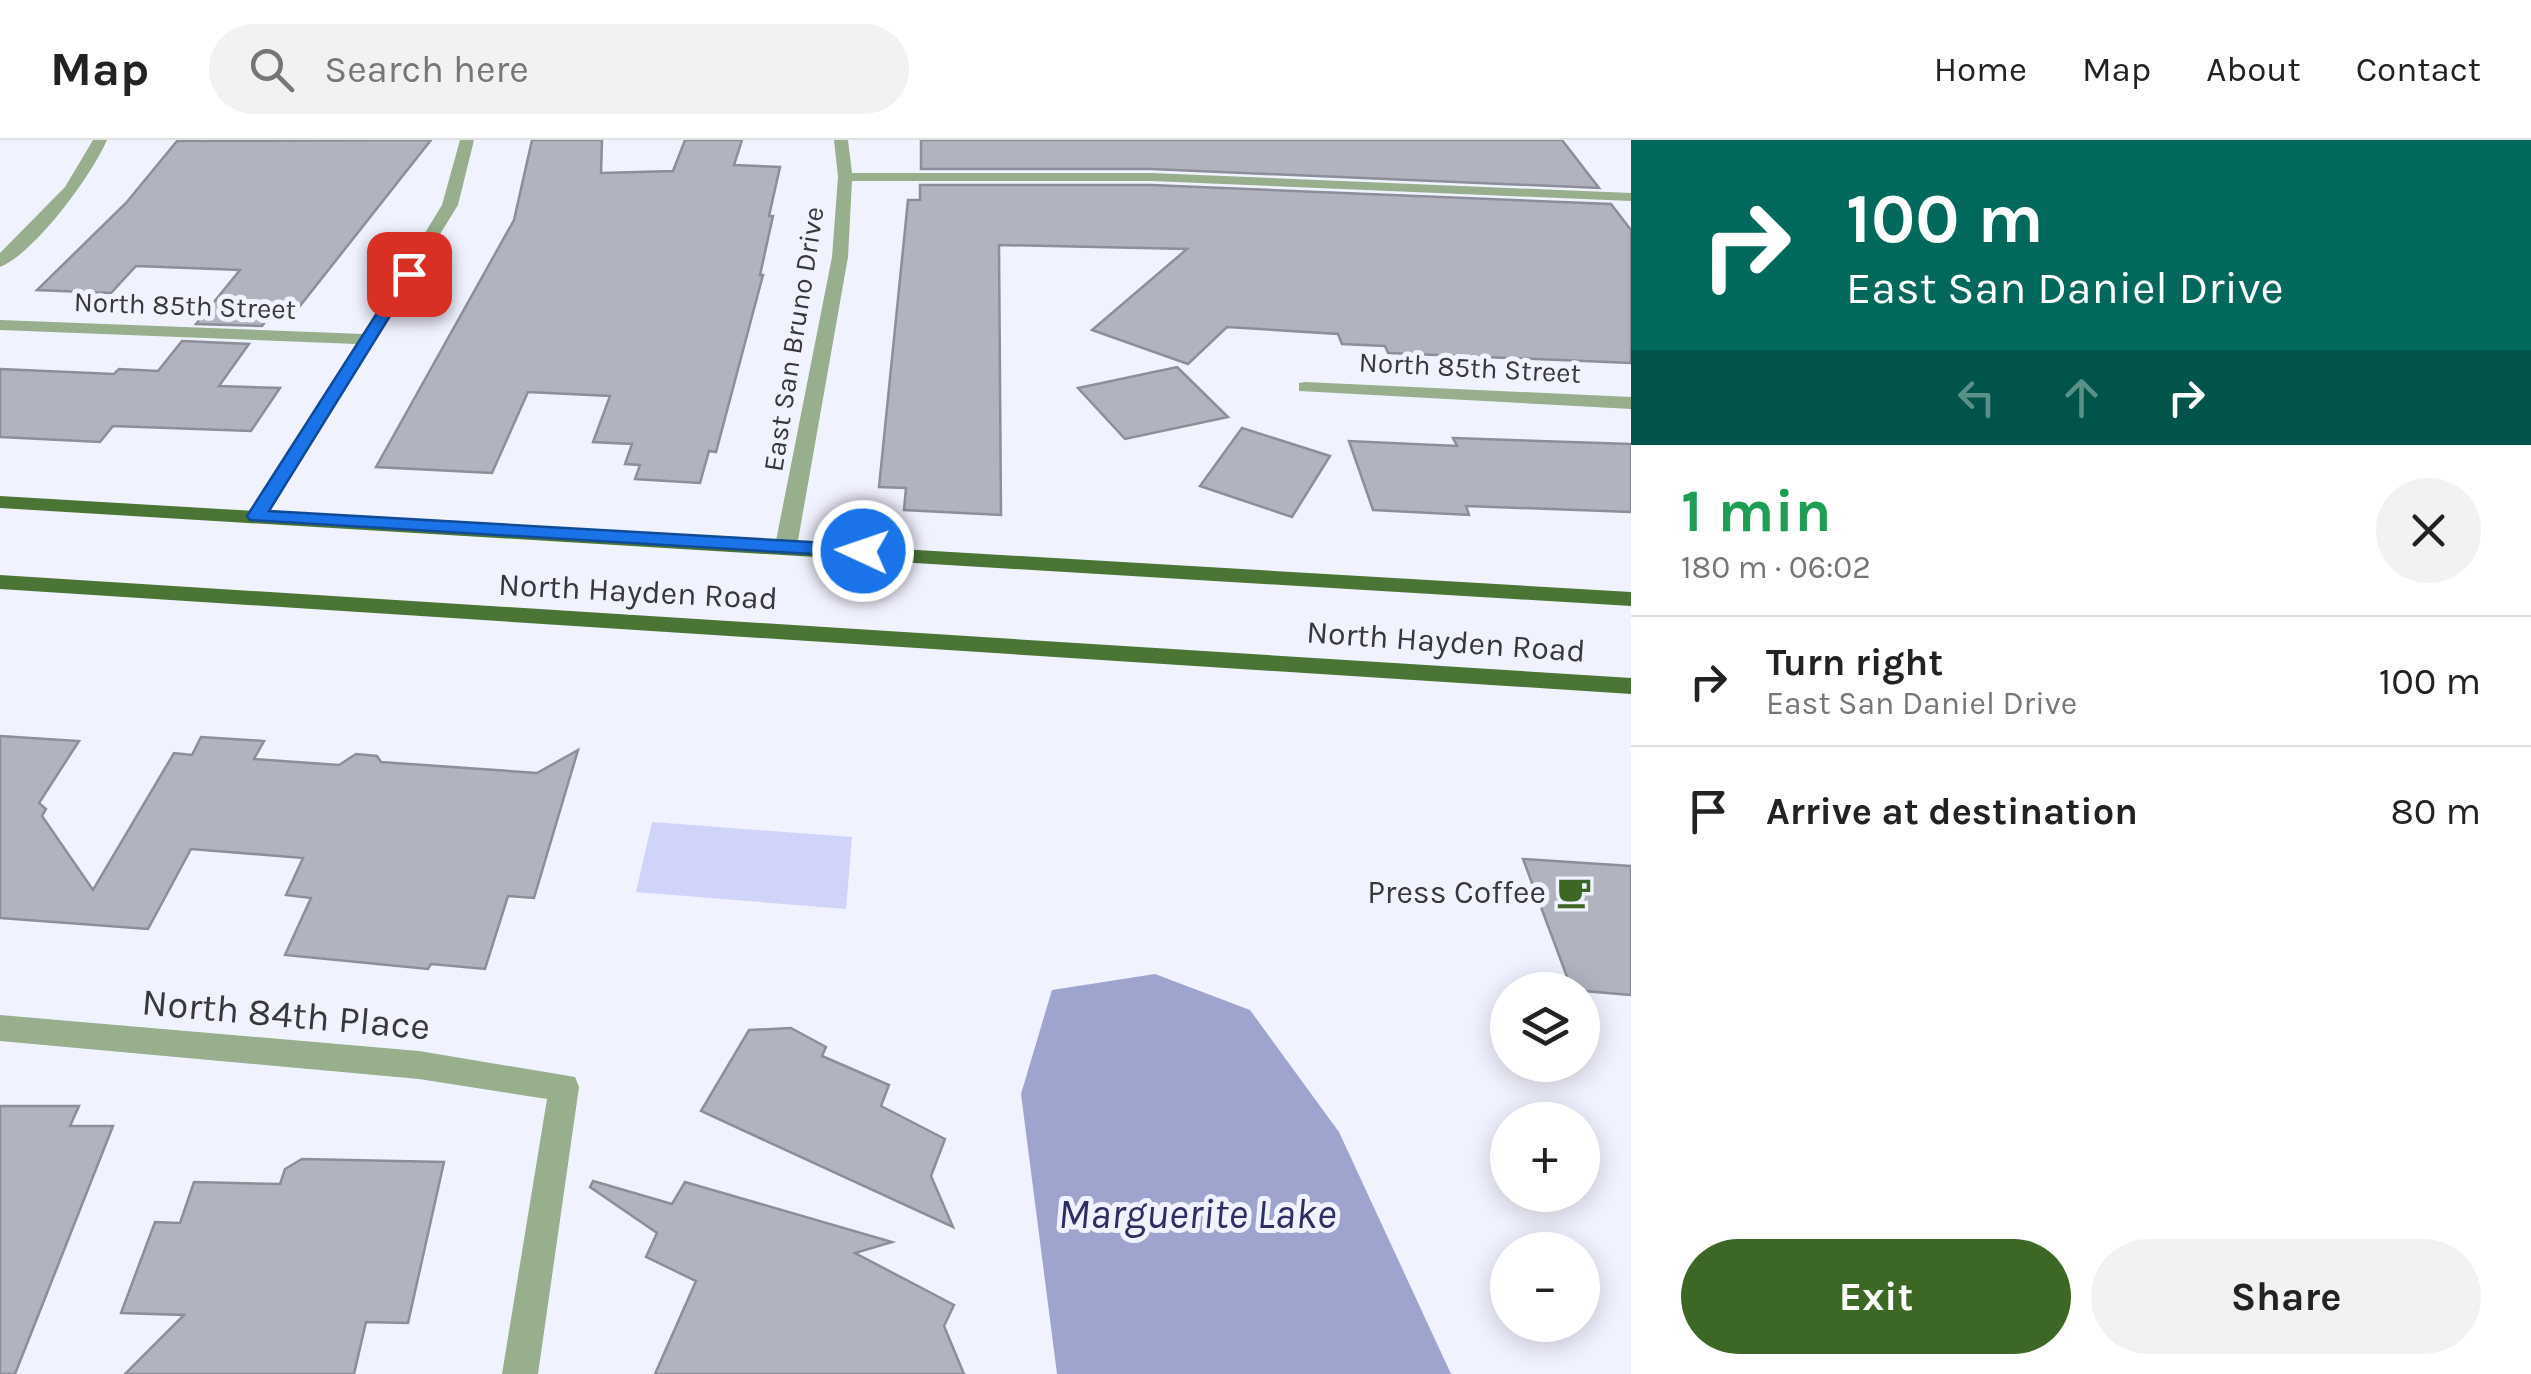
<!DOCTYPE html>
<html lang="en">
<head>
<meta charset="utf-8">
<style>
  body { margin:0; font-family:Karla,sans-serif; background:#f2f2f2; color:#222; height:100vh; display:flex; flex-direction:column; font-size:38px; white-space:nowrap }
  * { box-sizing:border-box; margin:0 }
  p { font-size:32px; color:#767676 }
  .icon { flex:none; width:55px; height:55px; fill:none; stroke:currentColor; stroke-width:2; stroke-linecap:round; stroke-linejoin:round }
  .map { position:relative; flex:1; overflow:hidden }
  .panel { display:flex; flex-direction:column; background:#fff; width:900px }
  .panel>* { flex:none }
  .top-card { background:#00695c; color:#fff; overflow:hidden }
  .buttons { position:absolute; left:1490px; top:832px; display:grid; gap:20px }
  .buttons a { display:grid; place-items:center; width:110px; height:110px; border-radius:50%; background:#fff; box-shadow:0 5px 25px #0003; font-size:50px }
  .pin { position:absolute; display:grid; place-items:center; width:85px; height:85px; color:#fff; margin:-42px; border-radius:20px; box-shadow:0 5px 15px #0006 }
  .me { position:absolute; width:110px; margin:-55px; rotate:273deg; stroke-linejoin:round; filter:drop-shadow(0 0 8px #0008) }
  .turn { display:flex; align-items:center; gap:35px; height:210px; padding:0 50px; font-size:45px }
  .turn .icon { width:130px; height:130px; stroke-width:2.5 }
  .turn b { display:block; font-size:70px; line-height:85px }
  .lanes { display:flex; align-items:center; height:95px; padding:0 50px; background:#0003; justify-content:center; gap:50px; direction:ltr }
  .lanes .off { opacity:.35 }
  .round { display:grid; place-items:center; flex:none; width:105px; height:105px; border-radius:52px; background:#f2f2f2 }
  .head { display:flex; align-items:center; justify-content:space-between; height:170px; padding:0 50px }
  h1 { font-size:60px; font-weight:700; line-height:75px; color:#1e9e55 }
  .button { display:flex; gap:20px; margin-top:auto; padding:20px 50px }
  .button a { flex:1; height:115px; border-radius:60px; background:#3c6725; color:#fff; font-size:40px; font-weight:700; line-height:115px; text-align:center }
  .button a+a { background:#f2f2f2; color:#222 }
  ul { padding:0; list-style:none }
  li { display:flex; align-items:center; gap:30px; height:130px; padding:0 50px; border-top:2px solid #e0e0e0 }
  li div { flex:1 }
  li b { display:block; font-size:38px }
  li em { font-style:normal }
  header { display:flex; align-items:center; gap:60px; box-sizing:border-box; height:140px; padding:0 50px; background:#fff; border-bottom:2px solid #e0e0e0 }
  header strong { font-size:48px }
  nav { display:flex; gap:55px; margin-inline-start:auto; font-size:35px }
  .search { width:700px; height:90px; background:#f2f2f2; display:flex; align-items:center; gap:25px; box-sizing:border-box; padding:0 35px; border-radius:55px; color:#767676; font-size:38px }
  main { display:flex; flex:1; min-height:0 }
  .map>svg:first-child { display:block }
  .green { fill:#d0d4f9 }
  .water { fill:#9fa4cf }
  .building { fill:#b1b3bf; stroke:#8c8e99; stroke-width:2.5 }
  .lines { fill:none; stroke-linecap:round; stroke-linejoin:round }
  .minor { fill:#97af8d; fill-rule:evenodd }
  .major { fill:#4b7535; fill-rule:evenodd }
  .route { fill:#1a73e8; stroke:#114b97; stroke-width:2.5 }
  .labels { text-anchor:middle; stroke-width:10; stroke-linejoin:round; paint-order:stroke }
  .far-street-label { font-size:28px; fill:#37373c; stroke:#f1f2ff }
  .street-label { font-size:32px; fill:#37373c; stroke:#f1f2ff }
  .poi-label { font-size:32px; fill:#37373c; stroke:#f1f2ff; text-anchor:end }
  .near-street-label { font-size:38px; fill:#37373c; stroke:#f1f2ff }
  .near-water-label { font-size:42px; font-style:italic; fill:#2e2e64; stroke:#f1f2ff }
</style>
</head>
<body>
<header>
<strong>Map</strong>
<div class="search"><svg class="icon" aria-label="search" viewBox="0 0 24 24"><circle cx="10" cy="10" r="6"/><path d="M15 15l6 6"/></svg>Search here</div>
<nav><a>Home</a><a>Map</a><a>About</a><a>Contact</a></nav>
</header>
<main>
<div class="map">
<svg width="1631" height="1234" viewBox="0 0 1631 1234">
  <rect width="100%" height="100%" fill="#f1f2ff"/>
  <path class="green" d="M652 682 852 697 846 769 636 752Z"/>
  <path class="water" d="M1155 834 1250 870 1339 992 1451 1234H1057L1021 954 1052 850Z"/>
  <g class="building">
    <path d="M431 0 296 171 274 170 262 186 196 184 240 130 136 126 111 153 37 150 126 63 177 1Z"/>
    <path d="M532 0H602L601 33 673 31 685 0H742L734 25 780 27 769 76H773L760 135H763L716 312 709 311 700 343 635 339 640 325 625 324 632 304 593 302 610 256 528 252 492 333 376 327 514 80Z"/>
    <path d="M921 0H1562L1599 48 1151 29H921Z"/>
    <path d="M920 45H1151L1611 64 1631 90V223L1388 213 1385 206 1342 204 1338 194 1227 187 1188 224 1092 190 1187 109 999 105 1001 375 904 370 906 348 879 347 908 60H920Z"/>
    <path d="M182 201 249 204 219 246 280 248 251 291 113 286 100 302 0 297V229L114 234 119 229 158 231Z"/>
    <path d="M1177 227 1228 277 1125 299 1078 248Z"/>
    <path d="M1242 288 1330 316 1292 377 1200 346Z"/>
    <path d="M1453 298 1631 304V372L1466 366 1469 375 1373 370 1349 301 1457 306Z"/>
    <path d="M0 596 79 601 39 663 46 669 42 676 93 750 174 613 192 615 201 597 264 601 254 619 339 625 356 614 377 616 381 622 537 633 578 610 534 758 508 756 485 829 431 824 428 829 285 815 311 758 286 755 303 718 191 709 148 789 0 778Z"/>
    <path d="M1523 719 1631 726V855L1572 850Z"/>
    <path d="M791 888 826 907 822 916 889 945 881 966 945 999 931 1036 953 1087 701 971 749 890Z"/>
    <path d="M0 966H79L70 986H113L15 1234H0Z"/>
    <path d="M302 1019 444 1022 408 1183 366 1182 354 1234H125L184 1175 121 1173 155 1082 180 1083 194 1042 280 1044 285 1029Z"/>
    <path d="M593 1041 672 1064 685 1042 892 1102 855 1113 954 1165 944 1186 964 1234H655L696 1141 646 1117 657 1093 590 1047Z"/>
  </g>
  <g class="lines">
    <g class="minor">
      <path d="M93 0H107C92 35 35 113 0 127V113L65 47Z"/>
      <path d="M460 0H474L458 65 264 380 257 382 247 376 356 204 0 190V180L363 194 442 65Z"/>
      <path d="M834 0H848L852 33H1151L1631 53V61L1151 41H852L848 117 797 406 786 413 775 406 832 117 838 37Z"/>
      <path d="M1305 242 1631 257V269L1299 251V243Z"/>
      <path d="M0 875 419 911 575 937 579 947 538 1234H502L547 959 419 939 0 901Z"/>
    </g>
    <g class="major">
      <path d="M0 356 1631 452V466L0 368Z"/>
      <path d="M0 435 1631 538V554L0 449Z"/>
    </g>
  </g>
  <path class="route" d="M404 131 416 134 269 371 863 405 873 411 863 417 250 380 247 376Z"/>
  <defs>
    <g id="cafe-bare" transform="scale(2.7)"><path d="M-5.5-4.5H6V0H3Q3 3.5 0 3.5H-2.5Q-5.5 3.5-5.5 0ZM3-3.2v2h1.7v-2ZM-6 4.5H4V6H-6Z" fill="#3c6725" stroke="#f1f2ff" stroke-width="2.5" paint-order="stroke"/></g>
  </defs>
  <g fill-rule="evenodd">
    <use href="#cafe-bare" x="1574" y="752"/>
  </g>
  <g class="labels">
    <g class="far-street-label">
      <text transform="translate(185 165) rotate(2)" y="10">North 85th Street</text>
      <text transform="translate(793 199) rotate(-81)" y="10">East San Bruno Drive</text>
      <text transform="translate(1470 227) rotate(3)" y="10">North 85th Street</text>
    </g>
    <g class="street-label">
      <text transform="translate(638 451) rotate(3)" y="11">North Hayden Road</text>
      <text transform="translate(1446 501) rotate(4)" y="11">North Hayden Road</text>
    </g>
    <g class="poi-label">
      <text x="1546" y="763">Press Coffee</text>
    </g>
    <g class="near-street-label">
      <text transform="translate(286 874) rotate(5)" y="13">North 84th Place</text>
    </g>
    <g class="near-water-label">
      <text x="1197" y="1088">Marguerite Lake</text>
    </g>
  </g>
</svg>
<div class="buttons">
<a><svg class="icon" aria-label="layers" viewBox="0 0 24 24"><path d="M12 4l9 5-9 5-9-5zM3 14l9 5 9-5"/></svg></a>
<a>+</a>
<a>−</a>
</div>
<div class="pin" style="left:409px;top:134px;background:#d93025"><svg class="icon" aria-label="arrive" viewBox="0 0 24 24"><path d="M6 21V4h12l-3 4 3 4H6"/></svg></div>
<svg class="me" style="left:863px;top:411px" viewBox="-20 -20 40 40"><circle r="17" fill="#1a73e8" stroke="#fff" stroke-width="3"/><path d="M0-11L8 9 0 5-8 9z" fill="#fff"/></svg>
</div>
<section class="panel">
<div class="top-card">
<div class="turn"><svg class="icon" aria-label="right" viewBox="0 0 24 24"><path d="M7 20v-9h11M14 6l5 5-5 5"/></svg><div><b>100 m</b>East San Daniel Drive</div></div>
<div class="lanes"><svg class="icon off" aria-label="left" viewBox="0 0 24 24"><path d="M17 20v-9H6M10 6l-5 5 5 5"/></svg><svg class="icon off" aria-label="ahead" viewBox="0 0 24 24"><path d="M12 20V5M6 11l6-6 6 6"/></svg><svg class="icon" aria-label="right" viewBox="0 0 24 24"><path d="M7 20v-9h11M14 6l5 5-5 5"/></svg></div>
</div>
<div class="head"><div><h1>1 min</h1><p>180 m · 06:02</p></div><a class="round"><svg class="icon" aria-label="close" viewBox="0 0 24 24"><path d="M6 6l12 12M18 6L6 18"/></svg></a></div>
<ul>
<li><svg class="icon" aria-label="right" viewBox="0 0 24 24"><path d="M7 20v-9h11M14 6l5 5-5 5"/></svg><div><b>Turn right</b><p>East San Daniel Drive</p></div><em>100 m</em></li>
<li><svg class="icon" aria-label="arrive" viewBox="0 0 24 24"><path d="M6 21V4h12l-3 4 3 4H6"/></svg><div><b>Arrive at destination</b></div><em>80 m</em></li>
</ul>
<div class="button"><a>Exit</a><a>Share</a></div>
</section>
</main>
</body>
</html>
